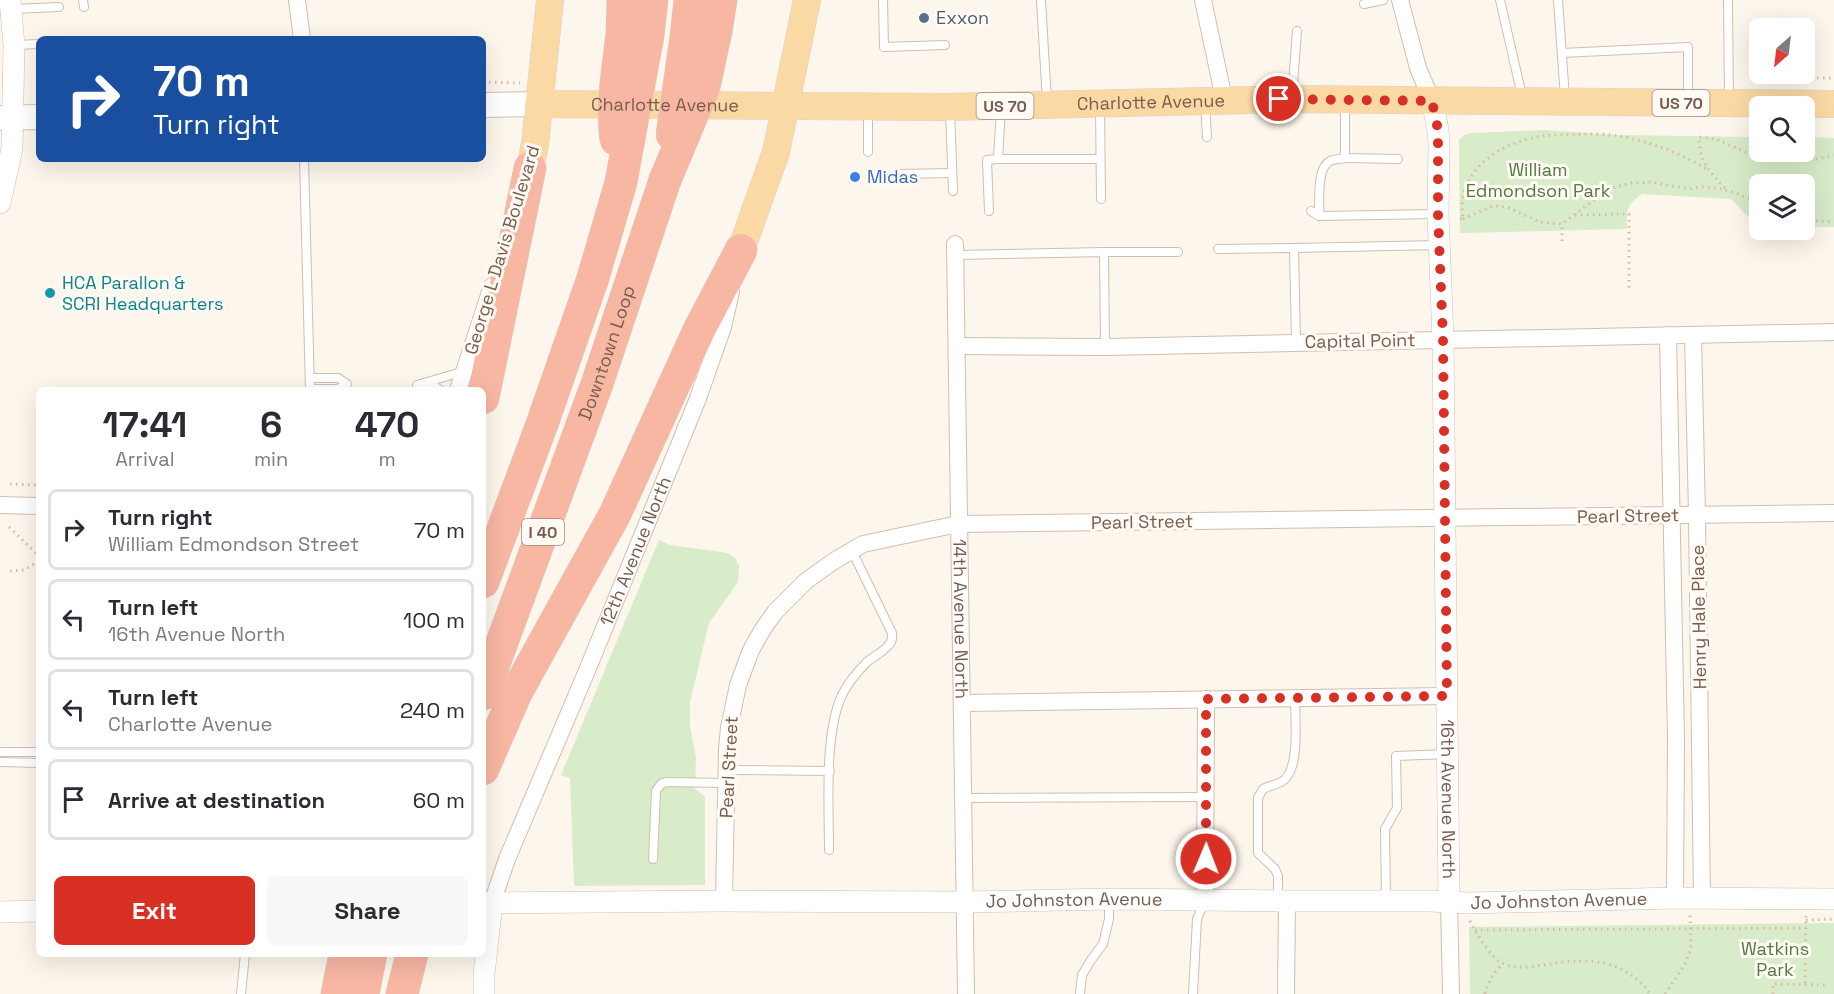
<!DOCTYPE html>
<html lang="en">
<head>
<meta charset="utf-8">
<style>
  body { margin:0; font-family:"Space Grotesk",sans-serif; background:#f7f7f7; color:#2b2b33; height:100vh; display:flex; flex-direction:column; font-size:22px; white-space:nowrap }
  * { box-sizing:border-box; margin:0 }
  p { font-size:20px; color:#7c7c81 }
  .icon { flex:none; width:33px; height:33px; fill:none; stroke:currentColor; stroke-width:2; stroke-linecap:round; stroke-linejoin:round }
  .map { position:relative; flex:1; overflow:hidden }
  .drawer { position:absolute; left:36px; top:387px; width:450px; height:570px; display:flex; flex-direction:column; background:#fff; border-radius:9px; box-shadow:0 6px 24px #0002 }
  .drawer>* { flex:none }
  .guide { position:absolute; left:36px; top:36px; width:450px; height:126px; border-radius:9px; box-shadow:0 6px 24px #0002; background:#1a4fa0; color:#fff; overflow:hidden }
  .needle { width:39px; rotate:208deg }
  .fabs { position:absolute; left:1749px; top:18px; display:grid; gap:12px }
  .fabs a { display:grid; place-items:center; width:66px; height:66px; border-radius:9px; background:#fff; box-shadow:0 6px 24px #0002; font-size:30px }
  .pin { position:absolute; display:grid; place-items:center; width:51px; height:51px; color:#fff; margin:-26px; border:3px solid #fff; border-radius:50%; box-shadow:0 2px 6px #0007 }
  .me { position:absolute; width:66px; margin:-33px; rotate:1deg; stroke-linejoin:round; filter:drop-shadow(0 0 4px #0008) }
  .turn { display:flex; align-items:center; gap:21px; height:126px; padding:0 18px; font-size:27px }
  .turn .icon { width:78px; height:78px; stroke-width:2.5 }
  .turn b { display:block; font-size:42px; line-height:51px }
  .eta { display:flex; justify-content:space-evenly; align-items:center; height:102px; text-align:center }
  .eta b { font-size:36px; font-weight:700; line-height:42px }
  .primary-button { display:flex; gap:12px; margin-top:auto; padding:12px 18px }
  .primary-button a { flex:1; height:69px; border-radius:9px; background:#d93025; color:#fff; font-size:24px; font-weight:700; line-height:69px; text-align:center }
  .primary-button a+a { background:#f7f7f7; color:#2b2b33 }
  ul { padding:0; list-style:none }
  li { display:flex; align-items:center; gap:18px; height:81px; margin:0 12px 9px; padding:0 6px; border:3px solid #e1e1e2; border-radius:9px }
  li div { flex:1 }
  li b { display:block; font-size:22px }
  li em { font-style:normal }
  .map>svg:first-child { display:block }
  .green { fill:#d8ecc9 }
  .lines { fill:none; stroke-linecap:round; stroke-linejoin:round }
  .service-casing { stroke:#d1beb0; stroke-width:10 }
  .minor-casing { stroke:#d1beb0; stroke-width:18 }
  .tertiary-casing { stroke:#d1beb0; stroke-width:22 }
  .secondary-casing { stroke:#d6c0b0; stroke-width:26 }
  .primary-casing { stroke:#dad1cd; stroke-width:28 }
  .motorway-casing { stroke:#dad1cd; stroke-width:33 }
  .path { stroke:#d9b8a5; stroke-width:3; stroke-dasharray:1.5 4.5; stroke-linecap:butt }
  .service { stroke:#fff; stroke-width:8 }
  .minor { stroke:#fff; stroke-width:16 }
  .tertiary { stroke:#fff; stroke-width:21 }
  .secondary { stroke:#fff; stroke-width:24 }
  .primary { stroke:#fbd9a5; stroke-width:27 }
  .motorway { stroke:#f7b7a3; stroke-width:32 }
  .motorway-bridge-casing { stroke:#dad1cd; stroke-width:33; stroke-linecap:butt }
  .motorway-bridge { stroke:#f7b7a3; stroke-width:32 }
  .route { stroke:#d93025; stroke-width:10; stroke-dasharray:0 18 }
  .service-dot { fill:#5c6f8a; stroke:#fffaf3; stroke-width:2 }
  .shop-dot { fill:#3f7fe0; stroke:#fffaf3; stroke-width:2 }
  .culture-dot { fill:#0f9aa8; stroke:#fffaf3; stroke-width:2 }
  .labels { text-anchor:middle; stroke-width:6; stroke-linejoin:round; paint-order:stroke }
  .shield { fill:#fffaf3; stroke:#a28b7f; stroke-width:1.5 }
  .shield-label { font-size:16px; font-weight:bold; fill:#7a5c4d }
  .service-label { font-size:18px; fill:#4e5e75; stroke:#fffaf3; text-anchor:start }
  .street-label { font-size:18px; fill:#7a5c4d; stroke:#fffaf3 }
  .park-label { font-size:18px; fill:#537a41; stroke:#fffaf3 }
  .shop-label { font-size:18px; fill:#366cbe; stroke:#fffaf3; text-anchor:start }
  .culture-label { font-size:18px; fill:#0d838f; stroke:#fffaf3; text-anchor:start }
</style>
</head>
<body>
<div class="map">
<svg width="1834" height="994" viewBox="0 0 1834 994">
  <rect width="100%" height="100%" fill="#fdf6ec"/>
  <g class="green">
    <path d="M1545 130 1617 135 1759 137 1760 152H1804L1805 137 1834 138V227H1805L1804 184H1760L1759 215 1747 216 1731 199 1642 194C1626 205 1627 210 1627 229L1460 233 1459 140 1464 135 1471 133Z"/>
    <path d="M659 540 670 545 728 553 735 558 739 566 738 582 709 623 690 702V727L696 757 695 789 705 797V885L574 886 570 778 561 775Z"/>
    <path d="M1834 923V994H1470L1469 927Z"/>
  </g>
  <g class="lines">
    <g class="service-casing">
      <g id="service">
        <path d="M83 0 84 7"/>
        <path d="M883 0 884 47 945 45"/>
        <path d="M1041 0 1047 102"/>
        <path d="M1500 0 1522 96"/>
        <path d="M1558 0 1565 98"/>
        <path d="M1728 0 1729 101"/>
        <path d="M1364 4 1383 0"/>
        <path d="M12 9 59 7"/>
        <path d="M15 45 39 44"/>
        <path d="M1562 53 1688 47V98"/>
        <path d="M1292 97 1297 31"/>
        <path d="M1205 103 1207 137"/>
        <path d="M1345 104V158L1398 159"/>
        <path d="M1100 106 1101 199"/>
        <path d="M1001 109 998 159H1100"/>
        <path d="M950 110 953 191"/>
        <path d="M868 111V152"/>
        <path d="M304 159 310 390"/>
        <path d="M899 174 952 173"/>
        <path d="M989 211 987 160 998 159"/>
        <path d="M1311 211 1319 216 1437 214"/>
        <path d="M1319 216C1320 202 1316 168 1330 161 1334 159 1341 159 1345 158"/>
        <path d="M1218 249 1294 248"/>
        <path d="M1104 252H1178"/>
        <path d="M957 255 1104 252 1105 347"/>
        <path d="M1296 342 1294 248 1439 245"/>
        <path d="M310 378H338L347 384 338 389H310"/>
        <path d="M423 384 433 385 440 390"/>
        <path d="M417 385 465 371"/>
        <path d="M0 752H39"/>
        <path d="M0 762 39 763"/>
        <path d="M727 770 830 771"/>
        <path d="M964 798 1206 797"/>
        <path d="M829 850C829 807 824 733 842 695 848 683 857 672 867 662 874 656 887 650 891 642 893 638 892 636 892 633L852 551"/>
        <path d="M653 859 656 791 661 784 666 782 727 783"/>
        <path d="M1278 900V876L1275 869 1258 853V798L1263 789C1270 785 1278 785 1284 780 1300 767 1295 718 1295 698"/>
        <path d="M1386 901 1385 829 1397 808 1396 756 1448 754"/>
        <path d="M241 994 245 954"/>
        <path d="M1080 994 1082 975 1091 960 1103 944 1109 919V900"/>
        <path d="M1193 994 1197 919 1204 903"/>
      </g>
    </g>
    <g class="minor-casing">
      <g id="minor">
        <path d="M297 0 302 39"/>
        <path d="M1203 0 1224 99"/>
        <path d="M1400 0 1418 68 1432 101"/>
        <path id="s1" d="M955 244 966 994"/>
        <path d="M1668 335 1676 739 1675 898"/>
        <path d="M1693 335 1697 515 1702 899"/>
        <path d="M958 346 1105 347 1834 332"/>
        <path d="M458 390 492 286"/>
        <path d="M0 505 39 506"/>
        <path d="M962 703 1447 696"/>
        <path d="M1205 899 1206 699"/>
        <path d="M724 901 727 749 729 728 738 685 751 650 763 629 775 612 806 581 834 561 863 544 958 524 1834 513"/>
        <path d="M1449 901 1451 994"/>
        <path id="s2" d="M492 903 507 859 586 673 697 401 723 327 731 292"/>
        <path d="M1286 994 1287 901"/>
      </g>
    </g>
    <g class="tertiary-casing">
      <g id="tertiary">
        <path id="s3" d="M1432 101 1438 130 1439 145 1438 214 1443 339 1449 901"/>
        <path d="M0 203 12 149 14 45 10 0"/>
        <path id="s4" d="M483 903 724 901 965 902 1109 899 1287 901H1430L1468 903 1675 898 1834 899"/>
        <path d="M0 912 39 911"/>
        <path d="M484 994V974L492 903"/>
      </g>
    </g>
    <g class="secondary-casing">
      <g id="secondary">
        <path d="M483 105 539 104"/>
        <path d="M0 118 39 117"/>
      </g>
    </g>
    <g class="primary-casing">
      <g id="primary">
        <path id="s5" d="M539 104 946 107 1292 99 1834 104"/>
        <path d="M530 168 535 144 550 0"/>
        <path d="M741 250 776 152 807 0"/>
      </g>
    </g>
    <g class="motorway-casing">
      <g id="motorway">
        <path d="M716 31 721 0"/>
        <path d="M622 34 623 0"/>
        <path d="M648 35 652 0"/>
        <path d="M686 37 690 0"/>
        <path d="M483 398 530 168"/>
        <path d="M483 582 541 427 593 278 621 182"/>
        <path id="s6" d="M483 694 597 384 665 180"/>
        <path d="M483 769 516 693 615 514 699 330 741 250"/>
        <path d="M337 994 345 954"/>
        <path d="M363 994 371 954"/>
        <path d="M402 994 412 954"/>
      </g>
    </g>
    <g class="path">
      <path d="M1757 78H1834"/>
      <path d="M483 82 520 83"/>
      <path d="M1725 188C1709 171 1699 162 1699 137L1716 139 1750 154 1768 159H1817L1834 155"/>
      <path d="M1575 215 1629 214V291"/>
      <path d="M1460 219H1463C1456 176 1490 149 1528 139 1545 134 1564 135 1582 134 1594 134 1607 134 1619 136 1651 142 1681 153 1708 170"/>
      <path d="M1463 219 1490 207 1499 206 1509 208 1540 222 1562 224 1603 193 1615 187 1631 183 1651 182 1689 189 1701 187 1717 188 1733 192 1760 203"/>
      <path d="M1804 220 1834 222"/>
      <path d="M1562 241V224"/>
      <path d="M10 484 39 485"/>
      <path d="M9 527 39 556"/>
      <path d="M10 571 24 570 39 561"/>
      <path d="M1806 920 1834 919"/>
      <path d="M1470 921C1476 933 1491 959 1504 964 1518 970 1535 966 1550 964 1588 957 1626 960 1650 994"/>
      <path d="M1475 930 1806 928"/>
      <path d="M1805 983 1806 916"/>
      <path d="M1485 994C1488 981 1493 973 1503 964"/>
      <path d="M1665 994 1685 964 1691 948 1690 915"/>
      <path d="M1773 994V984L1826 985"/>
    </g>
    <use href="#service" class="service"/>
    <use href="#minor" class="minor"/>
    <use href="#tertiary" class="tertiary"/>
    <use href="#secondary" class="secondary"/>
    <use href="#primary" class="primary"/>
    <use href="#motorway" class="motorway"/>
    <g class="motorway-bridge-casing">
      <g id="motorway-bridge">
        <path d="M672 135 686 37"/>
        <path d="M616 140C611 105 618 69 622 34"/>
        <path d="M665 180 704 87 716 31"/>
        <path d="M621 182 648 35"/>
      </g>
    </g>
    <use href="#motorway-bridge" class="motorway-bridge"/>
  </g>
  <g class="lines">
    <path class="route" d="M1206 859V699L1447 696 1443 339 1438 214V130L1432 101 1279 99"/>
  </g>
  <circle class="service-dot" cx="924" cy="18" r="6"/>
  <circle class="shop-dot" cx="855" cy="177" r="6"/>
  <circle class="culture-dot" cx="50" cy="293" r="6"/>
  <g class="labels">
    <g class="shield">
      <rect x="1652.5" y="90" width="57" height="26" rx="4.5"/>
      <rect x="976.5" y="93" width="57" height="26" rx="4.5"/>
      <rect x="522" y="519" width="42" height="26" rx="4.5"/>
    </g>
    <g class="shield-label">
      <text x="1681" y="109">US 70</text>
      <text x="1005" y="112">US 70</text>
      <text x="543" y="538">I 40</text>
    </g>
    <g class="service-label">
      <text x="936" y="24">Exxon</text>
    </g>
    <g class="street-label">
      <text dy="6" stroke="none"><textPath href="#s5" startOffset="612">Charlotte Avenue</textPath></text>
      <text dy="6" stroke="none"><textPath href="#s5" startOffset="126">Charlotte Avenue</textPath></text>
      <text transform="translate(502 250) rotate(-73)" y="6">George L Davis Boulevard</text>
      <text transform="translate(1360 341) rotate(-1)" y="6">Capital Point</text>
      <text dy="6" stroke="none"><textPath href="#s6" startOffset="363">Downtown Loop</textPath></text>
      <text transform="translate(1628 516) rotate(-1)" y="6">Pearl Street</text>
      <text transform="translate(1142 522) rotate(-1)" y="6">Pearl Street</text>
      <text dy="6" stroke="none"><textPath href="#s2" startOffset="380">12th Avenue North</textPath></text>
      <text transform="translate(1699 617) rotate(-91)" y="6">Henry Hale Place</text>
      <text dy="6" stroke="none"><textPath href="#s1" startOffset="375">14th Avenue North</textPath></text>
      <text transform="translate(729 767) rotate(-87)" y="6">Pearl Street</text>
      <text dy="6" stroke="none"><textPath href="#s3" startOffset="699">16th Avenue North</textPath></text>
      <text dy="6" stroke="none"><textPath href="#s4" startOffset="591">Jo Johnston Avenue</textPath></text>
      <text dy="6" stroke="none"><textPath href="#s4" startOffset="1076">Jo Johnston Avenue</textPath></text>
    </g>
    <g class="park-label">
      <text x="1538" y="176">William<tspan x="1538" dy="21">Edmondson Park</tspan></text>
      <text x="1775" y="955">Watkins<tspan x="1775" dy="21">Park</tspan></text>
    </g>
    <g class="shop-label">
      <text x="867" y="183">Midas</text>
    </g>
    <g class="culture-label">
      <text x="62" y="289">HCA Parallon &amp;<tspan x="62" dy="21">SCRI Headquarters</tspan></text>
    </g>
  </g>
</svg>
<div class="fabs">
<a><svg class="needle" viewBox="-14 -14 28 28"><path d="M0-13l5 13h-10z" fill="#e53935"/><path d="M0 13l5-13h-10z" fill="#7c7c81"/></svg></a>
<a><svg class="icon" aria-label="search" viewBox="0 0 24 24"><circle cx="10" cy="10" r="6"/><path d="M15 15l6 6"/></svg></a>
<a><svg class="icon" aria-label="layers" viewBox="0 0 24 24"><path d="M12 4l9 5-9 5-9-5zM3 14l9 5 9-5"/></svg></a>
</div>
<div class="pin" style="left:1279px;top:99px;background:#d93025"><svg class="icon" aria-label="arrive" viewBox="0 0 24 24"><path d="M6 21V4h12l-3 4 3 4H6"/></svg></div>
<svg class="me" style="left:1206px;top:859px" viewBox="-20 -20 40 40"><circle r="17" fill="#d93025" stroke="#fff" stroke-width="3"/><path d="M0-11L8 9 0 5-8 9z" fill="#fff"/></svg>
<div class="guide">
<div class="turn"><svg class="icon" aria-label="right" viewBox="0 0 24 24"><path d="M7 20v-9h11M14 6l5 5-5 5"/></svg><div><b>70 m</b>Turn right</div></div>
</div>
<section class="drawer">
<div class="eta">
<div><b>17:41</b><p>Arrival</p></div>
<div><b>6</b><p>min</p></div>
<div><b>470</b><p>m</p></div>
</div>
<ul>
<li><svg class="icon" aria-label="right" viewBox="0 0 24 24"><path d="M7 20v-9h11M14 6l5 5-5 5"/></svg><div><b>Turn right</b><p>William Edmondson Street</p></div><em>70 m</em></li>
<li><svg class="icon" aria-label="left" viewBox="0 0 24 24"><path d="M17 20v-9H6M10 6l-5 5 5 5"/></svg><div><b>Turn left</b><p>16th Avenue North</p></div><em>100 m</em></li>
<li><svg class="icon" aria-label="left" viewBox="0 0 24 24"><path d="M17 20v-9H6M10 6l-5 5 5 5"/></svg><div><b>Turn left</b><p>Charlotte Avenue</p></div><em>240 m</em></li>
<li><svg class="icon" aria-label="arrive" viewBox="0 0 24 24"><path d="M6 21V4h12l-3 4 3 4H6"/></svg><div><b>Arrive at destination</b></div><em>60 m</em></li>
</ul>
<div class="primary-button"><a>Exit</a><a>Share</a></div>
</section>
</div>
</body>
</html>
